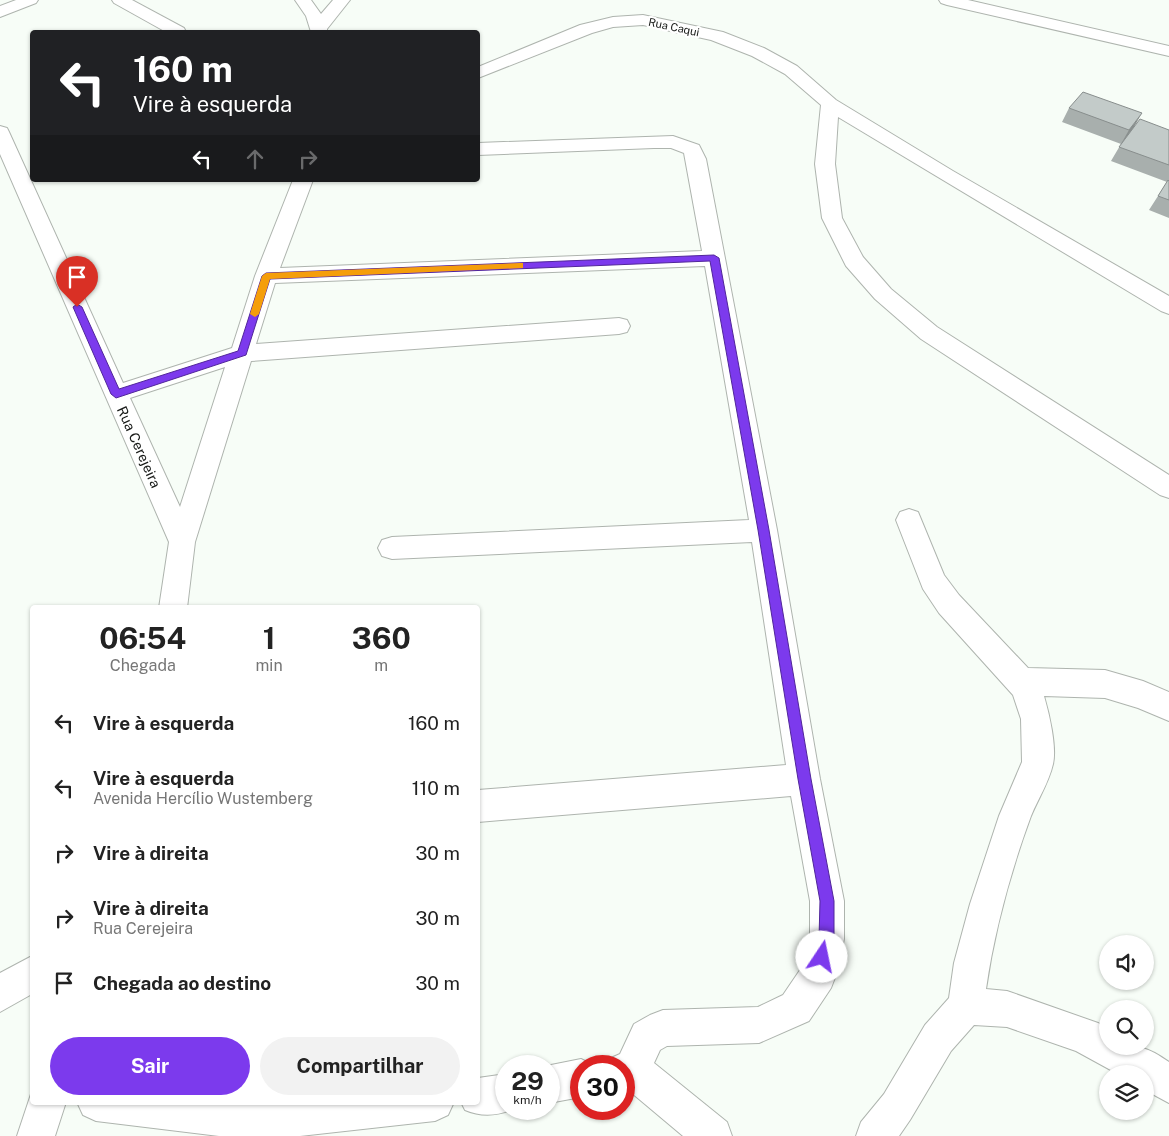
<!DOCTYPE html>
<html lang="pt">
<head>
<meta charset="utf-8">
<style>
  body { margin:0; font-family:"Public Sans",sans-serif; background:#f2f2f2; color:#222; height:100vh; display:flex; flex-direction:column; font-size:19px; white-space:nowrap }
  * { box-sizing:border-box; margin:0 }
  p { font-size:16px; color:#767676 }
  .icon { flex:none; width:28px; height:28px; fill:none; stroke:currentColor; stroke-width:2; stroke-linecap:round; stroke-linejoin:round }
  .map { position:relative; flex:1; overflow:hidden }
  .side { position:absolute; left:30px; top:605px; width:450px; height:500px; display:flex; flex-direction:column; background:#fff; border-radius:5px; box-shadow:0 1px 4px #0004 }
  .side>* { flex:none }
  .hud { position:absolute; left:30px; top:30px; width:450px; height:152px; border-radius:5px; box-shadow:0 1px 4px #0004; background:#202124; color:#fff; overflow:hidden }
  .buttons { position:absolute; left:1099px; top:935px; display:grid; gap:10px }
  .buttons a { display:grid; place-items:center; width:55px; height:55px; border-radius:50%; background:#fff; box-shadow:0 1px 4px #0004; font-size:25px }
  .speed { position:absolute; left:495px; top:1055px; display:flex; gap:10px; font-size:25px; font-weight:700; text-align:center }
  .speed>* { display:grid; place-content:center; width:65px; height:65px; border-radius:50%; background:#fff; box-shadow:0 1px 4px #0004; line-height:1 }
  .speed small { font-size:12px; font-weight:400 }
  .speed .limit { border:8px solid #d22; background:#fff; color:#111 }
  .pin { position:absolute; display:grid; place-items:center; width:42px; height:42px; color:#fff; margin:-51px -21px; border-radius:50% 50% 50% 0; rotate:-45deg; box-shadow:0 0 5px #0007 }
  .pin .icon { rotate:45deg }
  .me { position:absolute; width:55px; margin:-28px; rotate:11deg; stroke-linejoin:round; filter:drop-shadow(0 0 4px #0008) }
  .turn { display:flex; align-items:center; gap:18px; height:105px; padding:0 20px; font-size:22px }
  .turn .icon { width:65px; height:65px; stroke-width:2.5 }
  .turn b { display:block; font-size:35px; line-height:42px }
  .lanes { display:flex; align-items:center; height:48px; padding:0 20px; background:#0003; justify-content:center; gap:25px; direction:ltr }
  .lanes .off { opacity:.35 }
  .eta { display:flex; justify-content:space-evenly; align-items:center; height:85px; text-align:center }
  .eta b { font-size:30px; font-weight:700; line-height:35px }
  .primary-button { display:flex; gap:10px; margin-top:auto; padding:10px 20px }
  .primary-button a { flex:1; height:58px; border-radius:30px; background:#7c3aed; color:#fff; font-size:20px; font-weight:700; line-height:58px; text-align:center }
  .primary-button a+a { background:#f2f2f2; color:#222 }
  ul { padding:0; list-style:none }
  li { display:flex; align-items:center; gap:15px; height:65px; padding:0 20px }
  li div { flex:1 }
  li b { display:block; font-size:19px }
  li em { font-style:normal }
  .map>svg:first-child { display:block }
  .lines { fill:none; stroke-linecap:round; stroke-linejoin:round }
  .minor-casing { stroke:#aeb4ae; stroke-width:2 }
  .minor { fill:#fff; fill-rule:evenodd }
  .wall { fill:#a8afad }
  .shaded-wall { fill:#888e8d }
  .building { fill:#c3cbc9; stroke:#888e8d }
  .route { fill:#7c3aed; stroke:#51269a }
  .slow { fill:#f59e0b }
  .labels { text-anchor:middle; stroke-width:4.5; stroke-linejoin:round; paint-order:stroke }
  .far-street-label { font-size:11px; fill:#171917; stroke:#fff }
  .street-label { font-size:14px; fill:#171917; stroke:#fff }
</style>
</head>
<body>
<div class="map">
<svg width="1169" height="1136" viewBox="0 0 1169 1136">
  <rect width="100%" height="100%" fill="#f7fdf7"/>
  <g class="lines">
    <g class="minor-casing">
      <g id="minor">
        <path d="M16 0H38L36 3 0 17V6Z"/>
        <path d="M112 0H132L184 28 186 32H166L114 3Z"/>
        <path d="M295 0H311L321 14 333 0H350L327 29V32H311L306 16Z"/>
        <path d="M939 0H968L1169 46V56L947 5 941 3Z"/>
        <path d="M643 15 723 32 764 48 797 66 836 100 953 171 1169 296V314L1161 311 838 117 835 164 842 218 863 257 891 289 937 327 1169 475V498L1160 495 921 339 875 299 846 266 822 218 815 164 821 105 785 74 752 56 711 40 643 25 613 27 592 33 478 78V67L580 25 613 17Z"/>
        <path d="M0 126 7 128 9 132 123 383 232 348 255 276 293 180H313L280 268 702 251 684 153 671 148H654L478 155V143L673 136 699 145 706 159 777 530 820 779 844 901V939L836 975 831 988 809 1021 759 1043 667 1046 660 1050 654 1063 727 1122 732 1136H683L627 1089 624 1090V1066H607L611 1058 620 1054 634 1024 650 1015 663 1010 758 1007 783 995 802 967 810 939V901L791 796 478 822V790L786 765 752 542 392 559 382 556 378 548 382 540 392 537 749 520 705 266 275 283 256 344 619 318 627 320 630 326 627 332 619 334 251 361 195 542 187 608H159L169 542 0 154ZM225 367 180 507 130 398Z"/>
        <path d="M909 509 918 512 944 575 959 595 1028 668 1105 670 1143 681 1169 692V721L1138 708 1105 698 1044 696C1049 713 1057 747 1053 764 1049 782 1038 799 1031 816 1011 870 994 933 986 989L1007 991 1098 1023 1108 1028V1046C1137 1046 1143 1044 1169 1062V1103L1145 1090V1074H1118L1076 1051 1007 1027 974 1025 951 1051 910 1120 899 1136H856L861 1122 884 1094 925 1025 949 998 954 963 970 904 999 816 1022 762 1021 719 1013 695 939 613 923 589 896 520 900 512Z"/>
        <path d="M32 956V994L0 1012V973Z"/>
        <path d="M581 1059 595 1066H581V1097L549 1103V1066H546Z"/>
        <path d="M506 1074V1109H514C497 1116 481 1117 465 1110L461 1102H478V1078Z"/>
        <path d="M32 1091V1102H66L55 1136H17Z"/>
        <path d="M77 1102H454L448 1115 435 1121 300 1136H219L96 1121 83 1115Z"/>
      </g>
    </g>
    <use href="#minor" class="minor"/>
  </g>
  <path class="wall" d="M1069 108 1135 126 1169 130V218L1149 210 1167 182 1111 161 1121 144 1062 122Z"/>
  <path class="shaded-wall" d="M1142 113 1134 127 1121 144 1129 130Z"/>
  <g class="building">
    <path d="M1083 92 1142 113 1129 130 1069 108Z"/>
    <path d="M1140 119 1169 130V165L1119 147Z"/>
    <path d="M1168 180 1169 181V200L1158 196Z"/>
  </g>
  <path class="route" d="M714 255 719 258 769 530 811 779 834 901V939L827 962 822 964 817 962 815 957 819 939 820 901 798 779 758 530 710 261 270 279 246 355 116 398 111 394 73 307 77 304 82 307 119 389 238 351 262 276 266 273Z"/>
  <path class="slow" d="M520 263H523V268L270 279 259 314 255 317 250 314 262 276 266 273Z"/>
  <g class="labels">
    <g class="far-street-label">
      <text transform="translate(674 27) rotate(12)" y="4">Rua Caqui</text>
    </g>
    <g class="street-label">
      <text transform="translate(139 447) rotate(66)" y="5">Rua Cerejeira</text>
    </g>
  </g>
</svg>
<div class="buttons">
<a><svg class="icon" aria-label="sound" viewBox="0 0 24 24"><path d="M4 9h4l5-4v14l-5-4H4zM17 9q2 3 0 6"/></svg></a>
<a><svg class="icon" aria-label="search" viewBox="0 0 24 24"><circle cx="10" cy="10" r="6"/><path d="M15 15l6 6"/></svg></a>
<a><svg class="icon" aria-label="layers" viewBox="0 0 24 24"><path d="M12 4l9 5-9 5-9-5zM3 14l9 5 9-5"/></svg></a>
</div>
<div class="speed"><div>29<small>km/h</small></div><div class="limit">30</div></div>
<div class="pin" style="left:77px;top:307px;background:#d93025"><svg class="icon" aria-label="arrive" viewBox="0 0 24 24"><path d="M6 21V4h12l-3 4 3 4H6"/></svg></div>
<svg class="me" style="left:822px;top:957px" viewBox="-20 -20 40 40"><circle r="19" fill="#fff"/><path d="M0-13L10 11 0 6-10 11z" fill="#7c3aed"/></svg>
<div class="hud">
<div class="turn"><svg class="icon" aria-label="left" viewBox="0 0 24 24"><path d="M17 20v-9H6M10 6l-5 5 5 5"/></svg><div><b>160 m</b>Vire à esquerda</div></div>
<div class="lanes"><svg class="icon" aria-label="left" viewBox="0 0 24 24"><path d="M17 20v-9H6M10 6l-5 5 5 5"/></svg><svg class="icon off" aria-label="ahead" viewBox="0 0 24 24"><path d="M12 20V5M6 11l6-6 6 6"/></svg><svg class="icon off" aria-label="right" viewBox="0 0 24 24"><path d="M7 20v-9h11M14 6l5 5-5 5"/></svg></div>
</div>
<section class="side">
<div class="eta">
<div><b>06:54</b><p>Chegada</p></div>
<div><b>1</b><p>min</p></div>
<div><b>360</b><p>m</p></div>
</div>
<ul>
<li><svg class="icon" aria-label="left" viewBox="0 0 24 24"><path d="M17 20v-9H6M10 6l-5 5 5 5"/></svg><div><b>Vire à esquerda</b></div><em>160 m</em></li>
<li><svg class="icon" aria-label="left" viewBox="0 0 24 24"><path d="M17 20v-9H6M10 6l-5 5 5 5"/></svg><div><b>Vire à esquerda</b><p>Avenida Hercílio Wustemberg</p></div><em>110 m</em></li>
<li><svg class="icon" aria-label="right" viewBox="0 0 24 24"><path d="M7 20v-9h11M14 6l5 5-5 5"/></svg><div><b>Vire à direita</b></div><em>30 m</em></li>
<li><svg class="icon" aria-label="right" viewBox="0 0 24 24"><path d="M7 20v-9h11M14 6l5 5-5 5"/></svg><div><b>Vire à direita</b><p>Rua Cerejeira</p></div><em>30 m</em></li>
<li><svg class="icon" aria-label="arrive" viewBox="0 0 24 24"><path d="M6 21V4h12l-3 4 3 4H6"/></svg><div><b>Chegada ao destino</b></div><em>30 m</em></li>
</ul>
<div class="primary-button"><a>Sair</a><a>Compartilhar</a></div>
</section>
</div>
</body>
</html>
